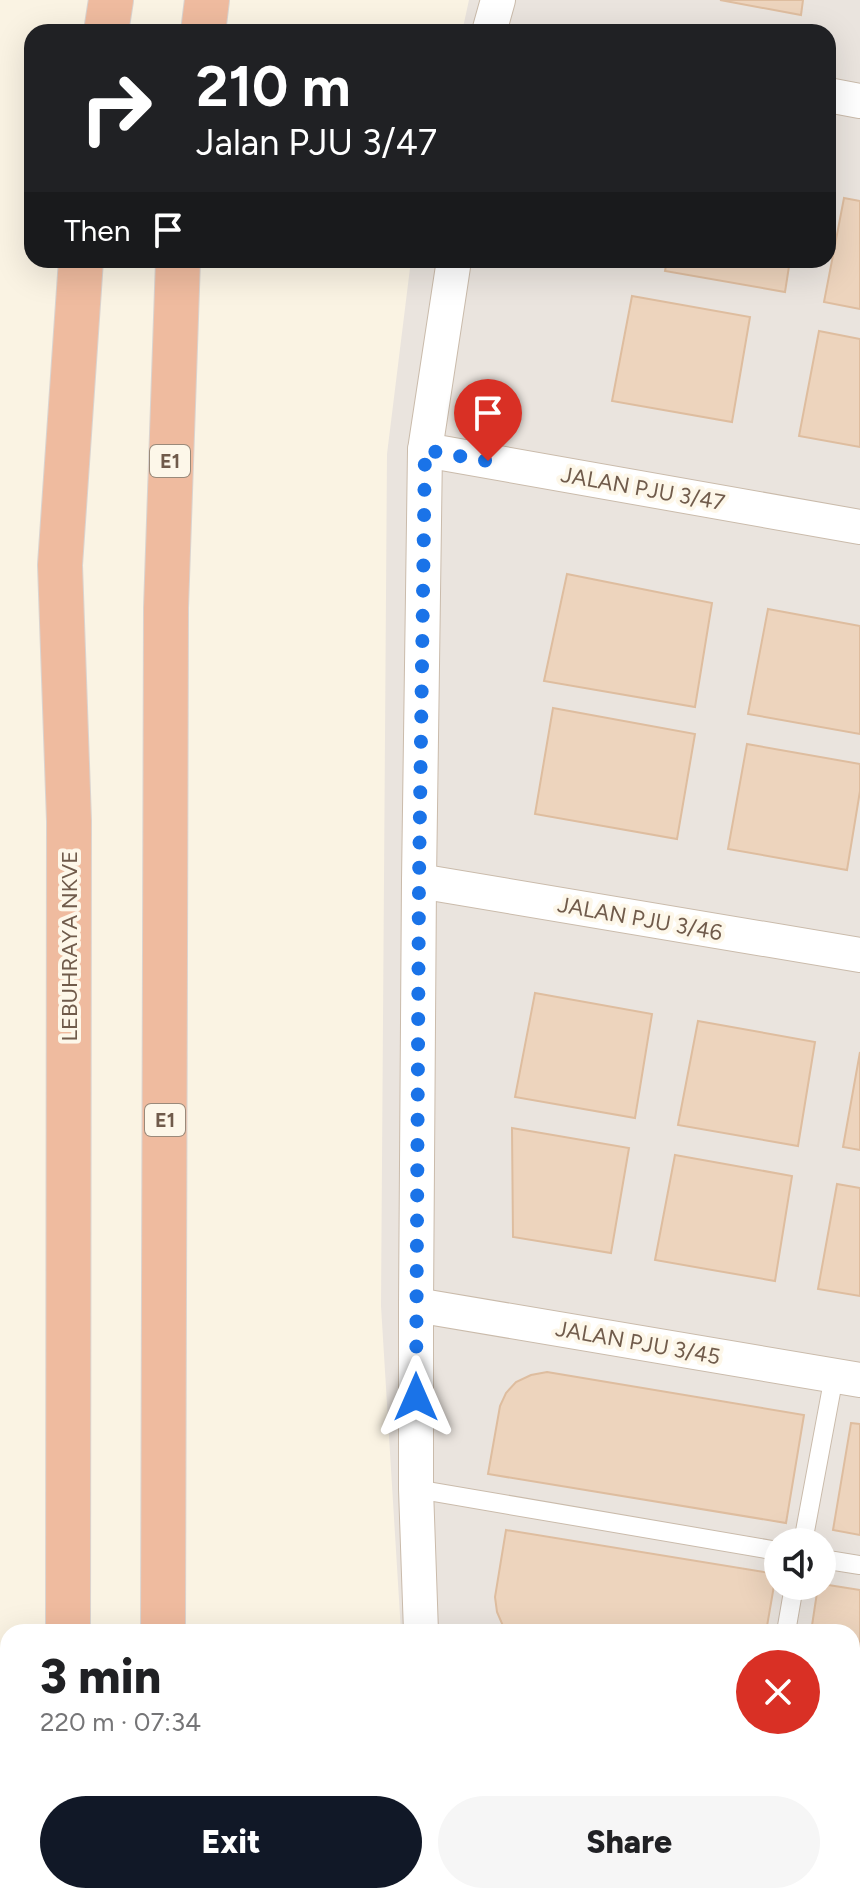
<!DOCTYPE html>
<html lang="en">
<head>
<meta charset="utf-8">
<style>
  body { margin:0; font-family:Figtree,sans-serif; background:#f6f6f6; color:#202124; height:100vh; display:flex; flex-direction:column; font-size:30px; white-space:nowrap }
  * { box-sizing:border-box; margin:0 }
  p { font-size:26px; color:#757577 }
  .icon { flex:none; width:44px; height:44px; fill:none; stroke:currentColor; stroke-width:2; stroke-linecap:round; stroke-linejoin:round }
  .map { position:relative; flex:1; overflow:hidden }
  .side { position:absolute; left:0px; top:1624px; width:860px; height:280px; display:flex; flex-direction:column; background:#fff; border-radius:24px 24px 0 0; box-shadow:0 8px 32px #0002 }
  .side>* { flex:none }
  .guide { position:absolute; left:24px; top:24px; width:812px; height:244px; border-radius:24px; box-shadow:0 8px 32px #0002; background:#202124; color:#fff; overflow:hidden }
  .controls { position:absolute; left:764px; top:1528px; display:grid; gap:16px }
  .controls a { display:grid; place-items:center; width:72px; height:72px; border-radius:50%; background:#fff; box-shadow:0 8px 32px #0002; font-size:40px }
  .pin { position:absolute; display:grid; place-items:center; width:68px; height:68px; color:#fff; margin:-82px -34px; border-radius:50% 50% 50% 0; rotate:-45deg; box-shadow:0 0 8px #0007 }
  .pin .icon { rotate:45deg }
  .me { position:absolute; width:88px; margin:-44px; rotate:0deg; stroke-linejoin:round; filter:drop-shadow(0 0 6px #0008) }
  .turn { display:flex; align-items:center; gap:28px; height:168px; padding:0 40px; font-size:36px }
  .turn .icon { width:104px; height:104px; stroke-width:2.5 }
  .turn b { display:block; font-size:56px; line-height:68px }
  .then { display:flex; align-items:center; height:76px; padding:0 40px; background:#0003; gap:16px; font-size:30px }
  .round { display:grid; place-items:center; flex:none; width:84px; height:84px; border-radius:42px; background:#f6f6f6 }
  .headline { display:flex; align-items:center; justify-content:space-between; height:136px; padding:0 40px }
  h1 { font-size:48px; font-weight:800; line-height:60px }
  .primary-button { display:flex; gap:16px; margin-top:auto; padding:16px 40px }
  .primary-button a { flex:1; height:92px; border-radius:48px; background:#111827; color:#fff; font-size:32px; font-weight:800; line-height:92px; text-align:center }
  .primary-button a+a { background:#f6f6f6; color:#202124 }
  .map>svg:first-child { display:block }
  .industrial { fill:#eae4de; fill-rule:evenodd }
  .building { fill:#edd4bd; stroke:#debd9f; stroke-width:2 }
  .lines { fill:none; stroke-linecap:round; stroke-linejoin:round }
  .service-casing { stroke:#cabbab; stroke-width:20 }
  .minor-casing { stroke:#cabbab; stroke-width:36 }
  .motorway-casing { stroke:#dad4d0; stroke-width:46 }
  .service { stroke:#fff; stroke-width:18 }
  .minor { stroke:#fff; stroke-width:34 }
  .motorway { stroke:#efbb9f; stroke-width:44 }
  .route { stroke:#1a73e8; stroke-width:14; stroke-dasharray:0 25.2 }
  .labels { text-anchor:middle; stroke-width:8; stroke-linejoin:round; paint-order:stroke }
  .shield { fill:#fdf7e9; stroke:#9a8a7a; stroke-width:2 }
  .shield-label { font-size:20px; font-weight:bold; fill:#705b4b }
  .street-label { font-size:22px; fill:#705b4b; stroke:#fdf7e9 }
</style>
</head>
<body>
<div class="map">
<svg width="860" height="1904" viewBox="0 0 860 1904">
  <rect width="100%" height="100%" fill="#faf3e3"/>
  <path class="industrial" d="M469 0H860V1904H417V1896H852V1632H401L381 1306 387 454 411 260H828V32H462ZM778 1542H822V1586H778Z"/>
  <g class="building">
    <path d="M720 0H803L801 15Z"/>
    <path d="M844 198 860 201V309L824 302Z"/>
    <path d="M667 260H790L785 292 665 271Z"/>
    <path d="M632 296 750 317 732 422 612 401Z"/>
    <path d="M819 331 860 339V447L799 436Z"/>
    <path d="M567 574 712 603 695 707 544 681Z"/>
    <path d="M768 609 860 626V734L748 714Z"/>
    <path d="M553 708 695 734 677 839 535 814Z"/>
    <path d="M747 744 860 764V791L847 870 728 849Z"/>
    <path d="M535 993 652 1014 635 1118 515 1097Z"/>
    <path d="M698 1021 815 1042 798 1146 678 1125Z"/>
    <path d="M860 1052V1150L843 1147Z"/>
    <path d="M512 1128 629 1148 611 1253 513 1237Z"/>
    <path d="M675 1155 792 1176 775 1281 655 1260Z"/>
    <path d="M837 1184 860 1188V1296L818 1289Z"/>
    <path d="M547 1372 804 1415 786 1523 488 1474 500 1406 506 1393 516 1382 531 1375Z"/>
    <path d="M851 1423 860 1424V1535L833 1530Z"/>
    <path d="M506 1530 776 1574 766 1632H510L503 1626 497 1612 495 1597Z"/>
    <path d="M822 1584 860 1590V1701L852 1700V1632H811L818 1586H822Z"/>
    <path d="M852 1791 860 1792V1903L816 1896H852Z"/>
  </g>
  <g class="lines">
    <g class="service-casing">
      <g id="service">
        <path d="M416 1489 778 1551"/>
        <path d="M803 1542 834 1376"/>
        <path d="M822 1559 860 1565"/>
        <path d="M786 1632 794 1586"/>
        <path d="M650 1896 699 1904"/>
        <path d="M735 1904 736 1896"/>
      </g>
    </g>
    <g class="minor-casing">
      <g id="minor">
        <path d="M489 32 498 0"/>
        <path d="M828 95 860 101"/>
        <path d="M425 450 860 527"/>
        <path d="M419 881 860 955"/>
        <path d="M416 1305 860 1380"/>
        <path d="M421 1632 416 1489V1305L419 881 425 450 454 260"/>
        <path d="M852 1744 860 1745"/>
        <path d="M437 1896 438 1904"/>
      </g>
    </g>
    <g class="motorway-casing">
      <g id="motorway">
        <path d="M106 32 111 0"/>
        <path d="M203 32 207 0"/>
        <path d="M68 1632 69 821 60 565 81 260"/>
        <path d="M163 1632 166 608 178 260"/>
        <path d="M178 1896 180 1904"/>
        <path d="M68 1904V1896"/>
      </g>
    </g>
    <use href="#service" class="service"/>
    <use href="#minor" class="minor"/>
    <use href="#motorway" class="motorway"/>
  </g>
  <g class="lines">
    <path class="route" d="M416 1397 419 881 425 450 488 461"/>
  </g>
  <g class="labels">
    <g class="shield">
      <rect x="150" y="445" width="40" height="32" rx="6"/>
      <rect x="145" y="1104" width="40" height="32" rx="6"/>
    </g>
    <g class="shield-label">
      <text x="170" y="468">E1</text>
      <text x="165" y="1127">E1</text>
    </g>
    <g class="street-label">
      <text transform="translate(643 488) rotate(10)" y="8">JALAN PJU 3/47</text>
      <text transform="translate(640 918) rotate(10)" y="8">JALAN PJU 3/46</text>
      <text transform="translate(69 946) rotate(-90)" y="8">LEBUHRAYA NKVE</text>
      <text transform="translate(638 1342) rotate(10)" y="8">JALAN PJU 3/45</text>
    </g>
  </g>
</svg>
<div class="controls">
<a><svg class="icon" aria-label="sound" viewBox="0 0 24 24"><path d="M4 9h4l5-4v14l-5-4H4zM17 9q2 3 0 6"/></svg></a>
</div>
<div class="pin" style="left:488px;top:461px;background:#d93025"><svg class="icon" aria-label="arrive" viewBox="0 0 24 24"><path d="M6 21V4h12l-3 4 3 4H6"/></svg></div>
<svg class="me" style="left:416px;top:1397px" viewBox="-20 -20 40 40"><path d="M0-17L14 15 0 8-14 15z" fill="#1a73e8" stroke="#fff" stroke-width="4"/></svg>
<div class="guide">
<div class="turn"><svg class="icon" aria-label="right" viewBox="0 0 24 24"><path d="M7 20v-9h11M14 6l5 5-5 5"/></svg><div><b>210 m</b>Jalan PJU 3/47</div></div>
<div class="then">Then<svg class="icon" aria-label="arrive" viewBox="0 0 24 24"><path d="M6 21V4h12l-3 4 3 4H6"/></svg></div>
</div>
<section class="side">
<div class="headline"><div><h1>3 min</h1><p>220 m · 07:34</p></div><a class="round" style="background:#d93025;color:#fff"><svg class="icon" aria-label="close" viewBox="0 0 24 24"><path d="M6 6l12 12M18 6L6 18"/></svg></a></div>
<div class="primary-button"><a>Exit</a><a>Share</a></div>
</section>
</div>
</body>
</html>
